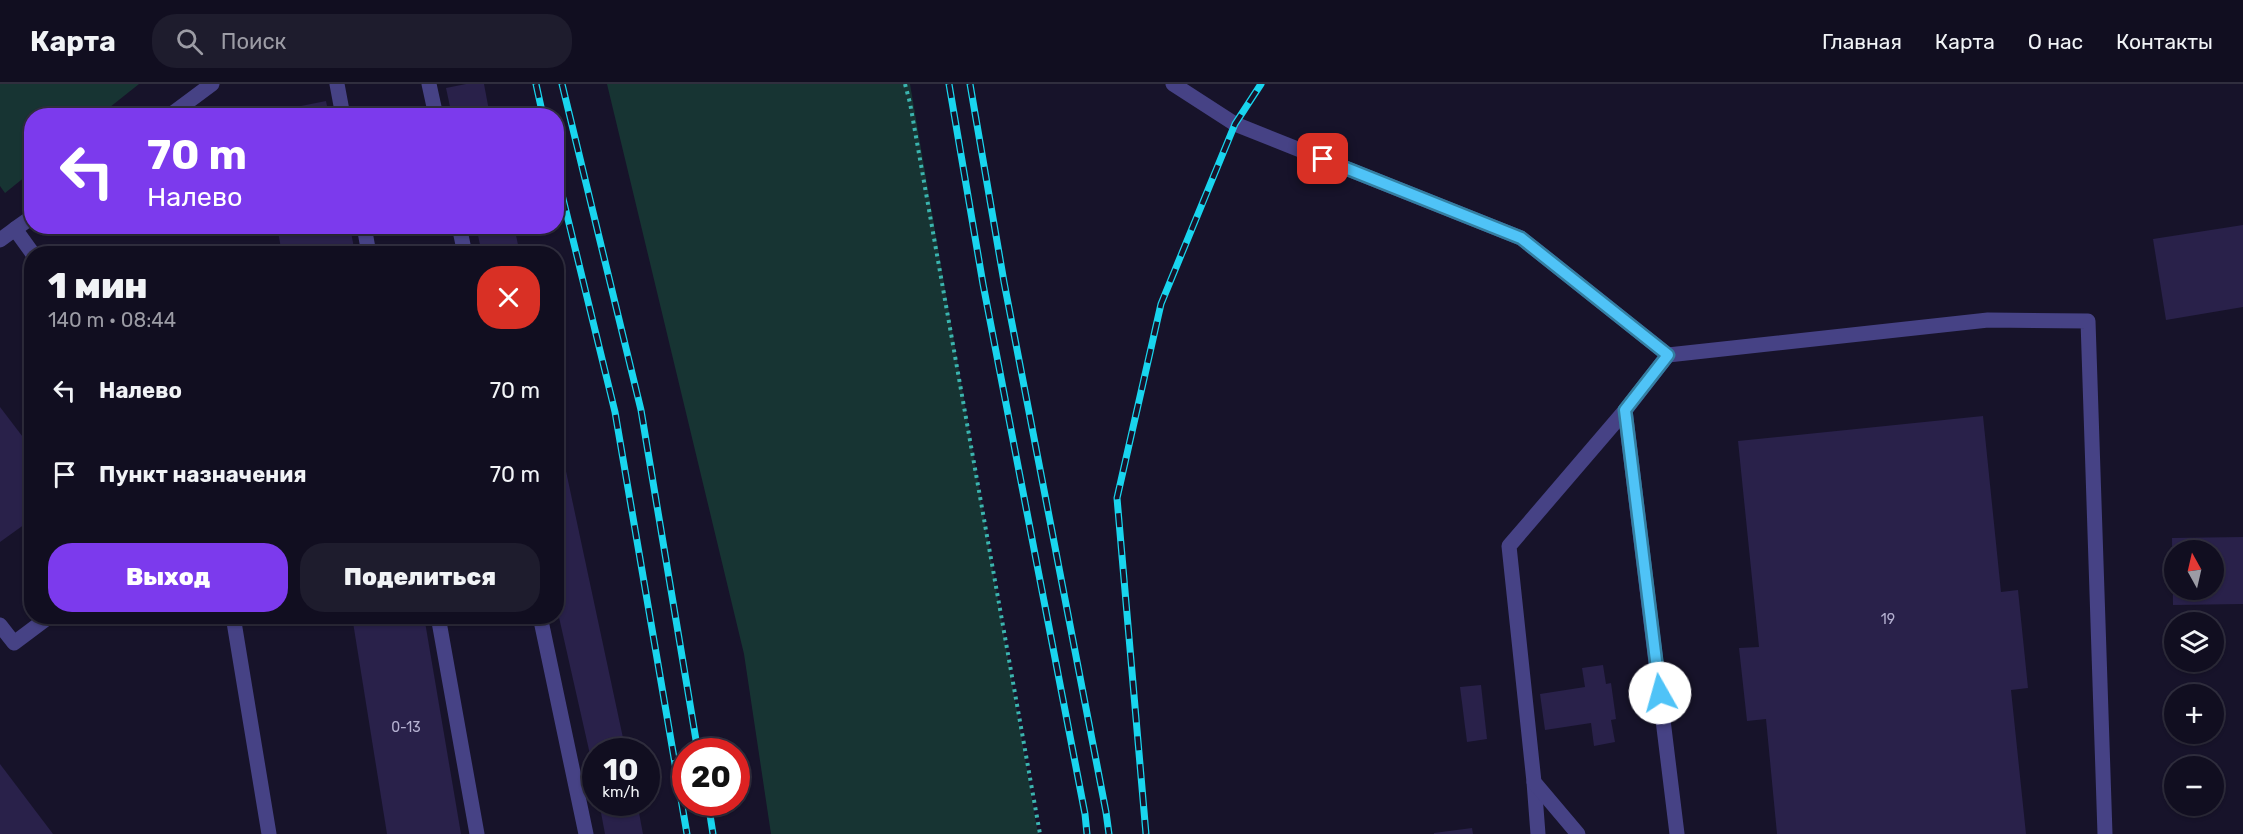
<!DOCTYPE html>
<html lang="ru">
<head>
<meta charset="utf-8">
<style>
  body { margin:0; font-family:Rubik,sans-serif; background:#1e1c2d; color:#f1f3f6; height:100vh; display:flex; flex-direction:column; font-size:22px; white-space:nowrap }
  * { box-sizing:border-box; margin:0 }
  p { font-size:20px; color:#9c9ca5 }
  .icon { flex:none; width:33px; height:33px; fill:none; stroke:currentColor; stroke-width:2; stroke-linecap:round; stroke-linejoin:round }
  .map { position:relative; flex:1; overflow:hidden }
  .sheet { position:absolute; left:24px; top:162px; width:540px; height:378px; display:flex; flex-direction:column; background:#110e20; border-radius:24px; box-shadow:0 2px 4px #0004,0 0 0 2px #302e3e }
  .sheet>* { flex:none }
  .banner { position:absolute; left:24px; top:24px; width:540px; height:126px; border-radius:24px; box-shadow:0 2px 4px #0004,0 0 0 2px #302e3e; background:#7c3aed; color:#fff; overflow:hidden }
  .needle { width:39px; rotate:352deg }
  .buttons { position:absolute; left:2164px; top:456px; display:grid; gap:12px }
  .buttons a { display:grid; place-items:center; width:60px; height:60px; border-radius:50%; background:#110e20; box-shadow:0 2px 4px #0004,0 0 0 2px #302e3e; font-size:30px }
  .speed { position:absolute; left:582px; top:654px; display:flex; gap:12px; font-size:30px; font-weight:700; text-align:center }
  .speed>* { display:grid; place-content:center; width:78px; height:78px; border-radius:50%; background:#110e20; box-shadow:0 2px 4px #0004,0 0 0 2px #302e3e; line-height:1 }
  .speed small { font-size:15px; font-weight:400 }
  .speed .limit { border:9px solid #d22; background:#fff; color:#111 }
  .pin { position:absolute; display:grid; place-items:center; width:51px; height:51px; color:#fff; margin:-26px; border-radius:12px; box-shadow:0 3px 9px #0006 }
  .me { position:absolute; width:66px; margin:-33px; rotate:353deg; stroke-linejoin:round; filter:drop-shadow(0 0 4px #0008) }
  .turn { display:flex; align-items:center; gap:21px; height:126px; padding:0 24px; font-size:27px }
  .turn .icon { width:78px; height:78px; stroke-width:2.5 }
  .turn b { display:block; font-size:42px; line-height:51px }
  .round { display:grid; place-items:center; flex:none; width:63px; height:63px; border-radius:24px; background:#1e1c2d }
  .summary { display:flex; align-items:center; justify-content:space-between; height:102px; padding:0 24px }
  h1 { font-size:36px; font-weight:800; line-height:45px }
  .button { display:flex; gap:12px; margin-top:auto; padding:12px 24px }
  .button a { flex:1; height:69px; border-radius:24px; background:#7c3aed; color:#fff; font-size:24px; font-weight:800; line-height:69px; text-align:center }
  .button a+a { background:#1e1c2d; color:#f1f3f6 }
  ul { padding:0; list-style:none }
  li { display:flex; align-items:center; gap:18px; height:84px; padding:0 24px }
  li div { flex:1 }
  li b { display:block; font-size:22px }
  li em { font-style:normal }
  header { display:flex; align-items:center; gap:36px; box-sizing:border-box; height:84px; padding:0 30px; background:#110e20; border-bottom:2px solid #302e3e }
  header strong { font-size:28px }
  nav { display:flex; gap:33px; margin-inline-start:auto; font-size:21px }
  .search { width:420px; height:54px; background:#1e1c2d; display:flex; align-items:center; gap:15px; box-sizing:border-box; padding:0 21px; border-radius:24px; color:#9c9ca5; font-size:22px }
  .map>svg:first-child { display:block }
  .green { fill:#173433 }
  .building { fill:#29214a; fill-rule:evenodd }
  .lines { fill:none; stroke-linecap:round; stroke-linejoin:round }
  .path { stroke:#3bb4af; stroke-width:4; stroke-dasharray:3 4.5; stroke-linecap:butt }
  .service { stroke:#464285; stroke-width:15 }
  .rail-casing { stroke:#19d5ee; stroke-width:7 }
  .rail { stroke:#17132a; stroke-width:4.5; stroke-dasharray:14; stroke-linecap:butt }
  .route-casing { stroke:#337fa1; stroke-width:15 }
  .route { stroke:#4fc3f7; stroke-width:10 }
  .labels { text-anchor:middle; stroke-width:6; stroke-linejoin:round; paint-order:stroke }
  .number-label { font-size:14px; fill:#b4b0d0 }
</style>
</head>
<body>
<header>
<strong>Карта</strong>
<div class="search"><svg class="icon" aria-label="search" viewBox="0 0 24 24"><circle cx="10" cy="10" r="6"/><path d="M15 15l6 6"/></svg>Поиск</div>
<nav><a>Главная</a><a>Карта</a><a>О нас</a><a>Контакты</a></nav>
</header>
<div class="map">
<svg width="2243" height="750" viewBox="0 0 2243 750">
  <rect width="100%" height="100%" fill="#17132a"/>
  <g class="green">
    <path d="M0 0H139L100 31 32 32 31 88 5 109 0 102Z"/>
    <path d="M607 0H910L1038 750H771L744 570Z"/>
  </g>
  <g class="building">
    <path d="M466 0H484L490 32H452L446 4Z"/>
    <path d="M326 17 329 32H261V30Z"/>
    <path d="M2243 141V223L2166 236 2153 155Z"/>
    <path d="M277 142H350L355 170H282Z"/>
    <path d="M476 142H514L520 170H482Z"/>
    <path d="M0 323 32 365V435L0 458Z"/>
    <path d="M1983 332 2001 508 2018 506 2028 604 2011 606 2026 750H1777L1766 635 1747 637 1739 564 1759 563 1738 357Z"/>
    <path d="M557 345 626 668H596V697L556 520Z"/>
    <path d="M2243 453V520L2173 521 2172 454ZM2175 466H2214V506H2175Z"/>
    <path d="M352 532H424L461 750H387Z"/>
    <path d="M1603 581 1606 600 1611 599 1616 635 1611 636 1615 658 1594 662 1591 639 1545 646 1540 610 1585 603 1582 584Z"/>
    <path d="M1481 601 1487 655 1467 658 1460 603Z"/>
    <path d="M0 680 53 750H0Z"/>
    <path d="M599 718H637L643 750H605Z"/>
    <path d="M1472 744 1473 750H1434V749Z"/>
  </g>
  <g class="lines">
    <path class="path" d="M905 0 910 19 1040 750"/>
    <g class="service">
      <path d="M337 0 343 32"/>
      <path d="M429 0 436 32"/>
      <path d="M1173 0 1235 40 1521 154 1668 271"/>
      <path d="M169 32 212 0"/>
      <path d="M364 142 369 170"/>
      <path d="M459 142 465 170"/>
      <path d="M15 145 32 133"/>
      <path d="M0 156 15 145 33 170"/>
      <path d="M1625 326 1677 750"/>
      <path d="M233 532 269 750"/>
      <path d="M438 532 477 750"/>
      <path d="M540 532 586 750"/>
      <path d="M0 541 14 559 50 532"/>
      <path d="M1534 698 1538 750"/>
      <path d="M1578 750 1534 698 1509 462 1623 329 1668 271 1988 236 2088 237 2105 750"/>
    </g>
    <g class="rail-casing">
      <g id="rail">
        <path d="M536 0 543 32"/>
        <path d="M562 0 641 326 698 668"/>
        <path d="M949 0 983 200 1085 730 1087 750"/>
        <path d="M970 0 1004 198 1106 728 1109 750"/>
        <path d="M556 86 615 328 687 750"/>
        <path d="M708 718 713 750"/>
        <path d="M1146 750 1117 414 1161 220 1235 40 1261 0"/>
      </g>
    </g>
    <use href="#rail" class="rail"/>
  </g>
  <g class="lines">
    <g class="route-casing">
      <path id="route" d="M1323 75 1521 154 1668 271 1625 326 1660 609"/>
    </g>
    <use href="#route" class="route"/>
  </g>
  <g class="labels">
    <g class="number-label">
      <text x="1888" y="540">19</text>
      <text x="406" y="648">0-13</text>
    </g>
  </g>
</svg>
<div class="buttons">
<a><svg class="needle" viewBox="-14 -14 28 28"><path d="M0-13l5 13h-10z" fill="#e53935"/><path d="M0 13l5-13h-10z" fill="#9c9ca5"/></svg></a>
<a><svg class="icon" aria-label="layers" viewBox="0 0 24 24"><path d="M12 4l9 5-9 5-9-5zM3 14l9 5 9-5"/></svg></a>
<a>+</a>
<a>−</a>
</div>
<div class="speed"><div>10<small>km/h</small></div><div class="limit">20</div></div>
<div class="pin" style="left:1323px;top:75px;background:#d93025"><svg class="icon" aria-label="arrive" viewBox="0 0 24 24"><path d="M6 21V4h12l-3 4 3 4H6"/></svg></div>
<svg class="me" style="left:1660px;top:609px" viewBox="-20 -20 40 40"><circle r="19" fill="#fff"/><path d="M0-13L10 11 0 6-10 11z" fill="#4fc3f7"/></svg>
<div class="banner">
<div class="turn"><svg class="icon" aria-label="left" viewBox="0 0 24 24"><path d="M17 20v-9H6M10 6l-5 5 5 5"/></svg><div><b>70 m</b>Налево</div></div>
</div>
<section class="sheet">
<div class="summary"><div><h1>1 мин</h1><p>140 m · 08:44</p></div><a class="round" style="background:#d93025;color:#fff"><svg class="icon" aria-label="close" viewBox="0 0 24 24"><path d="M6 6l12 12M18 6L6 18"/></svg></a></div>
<ul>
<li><svg class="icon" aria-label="left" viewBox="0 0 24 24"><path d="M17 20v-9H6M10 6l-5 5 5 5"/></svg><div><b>Налево</b></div><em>70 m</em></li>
<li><svg class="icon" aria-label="arrive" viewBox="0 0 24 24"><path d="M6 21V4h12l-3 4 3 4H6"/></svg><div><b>Пункт назначения</b></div><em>70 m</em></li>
</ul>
<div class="button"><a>Выход</a><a>Поделиться</a></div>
</section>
</div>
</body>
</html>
